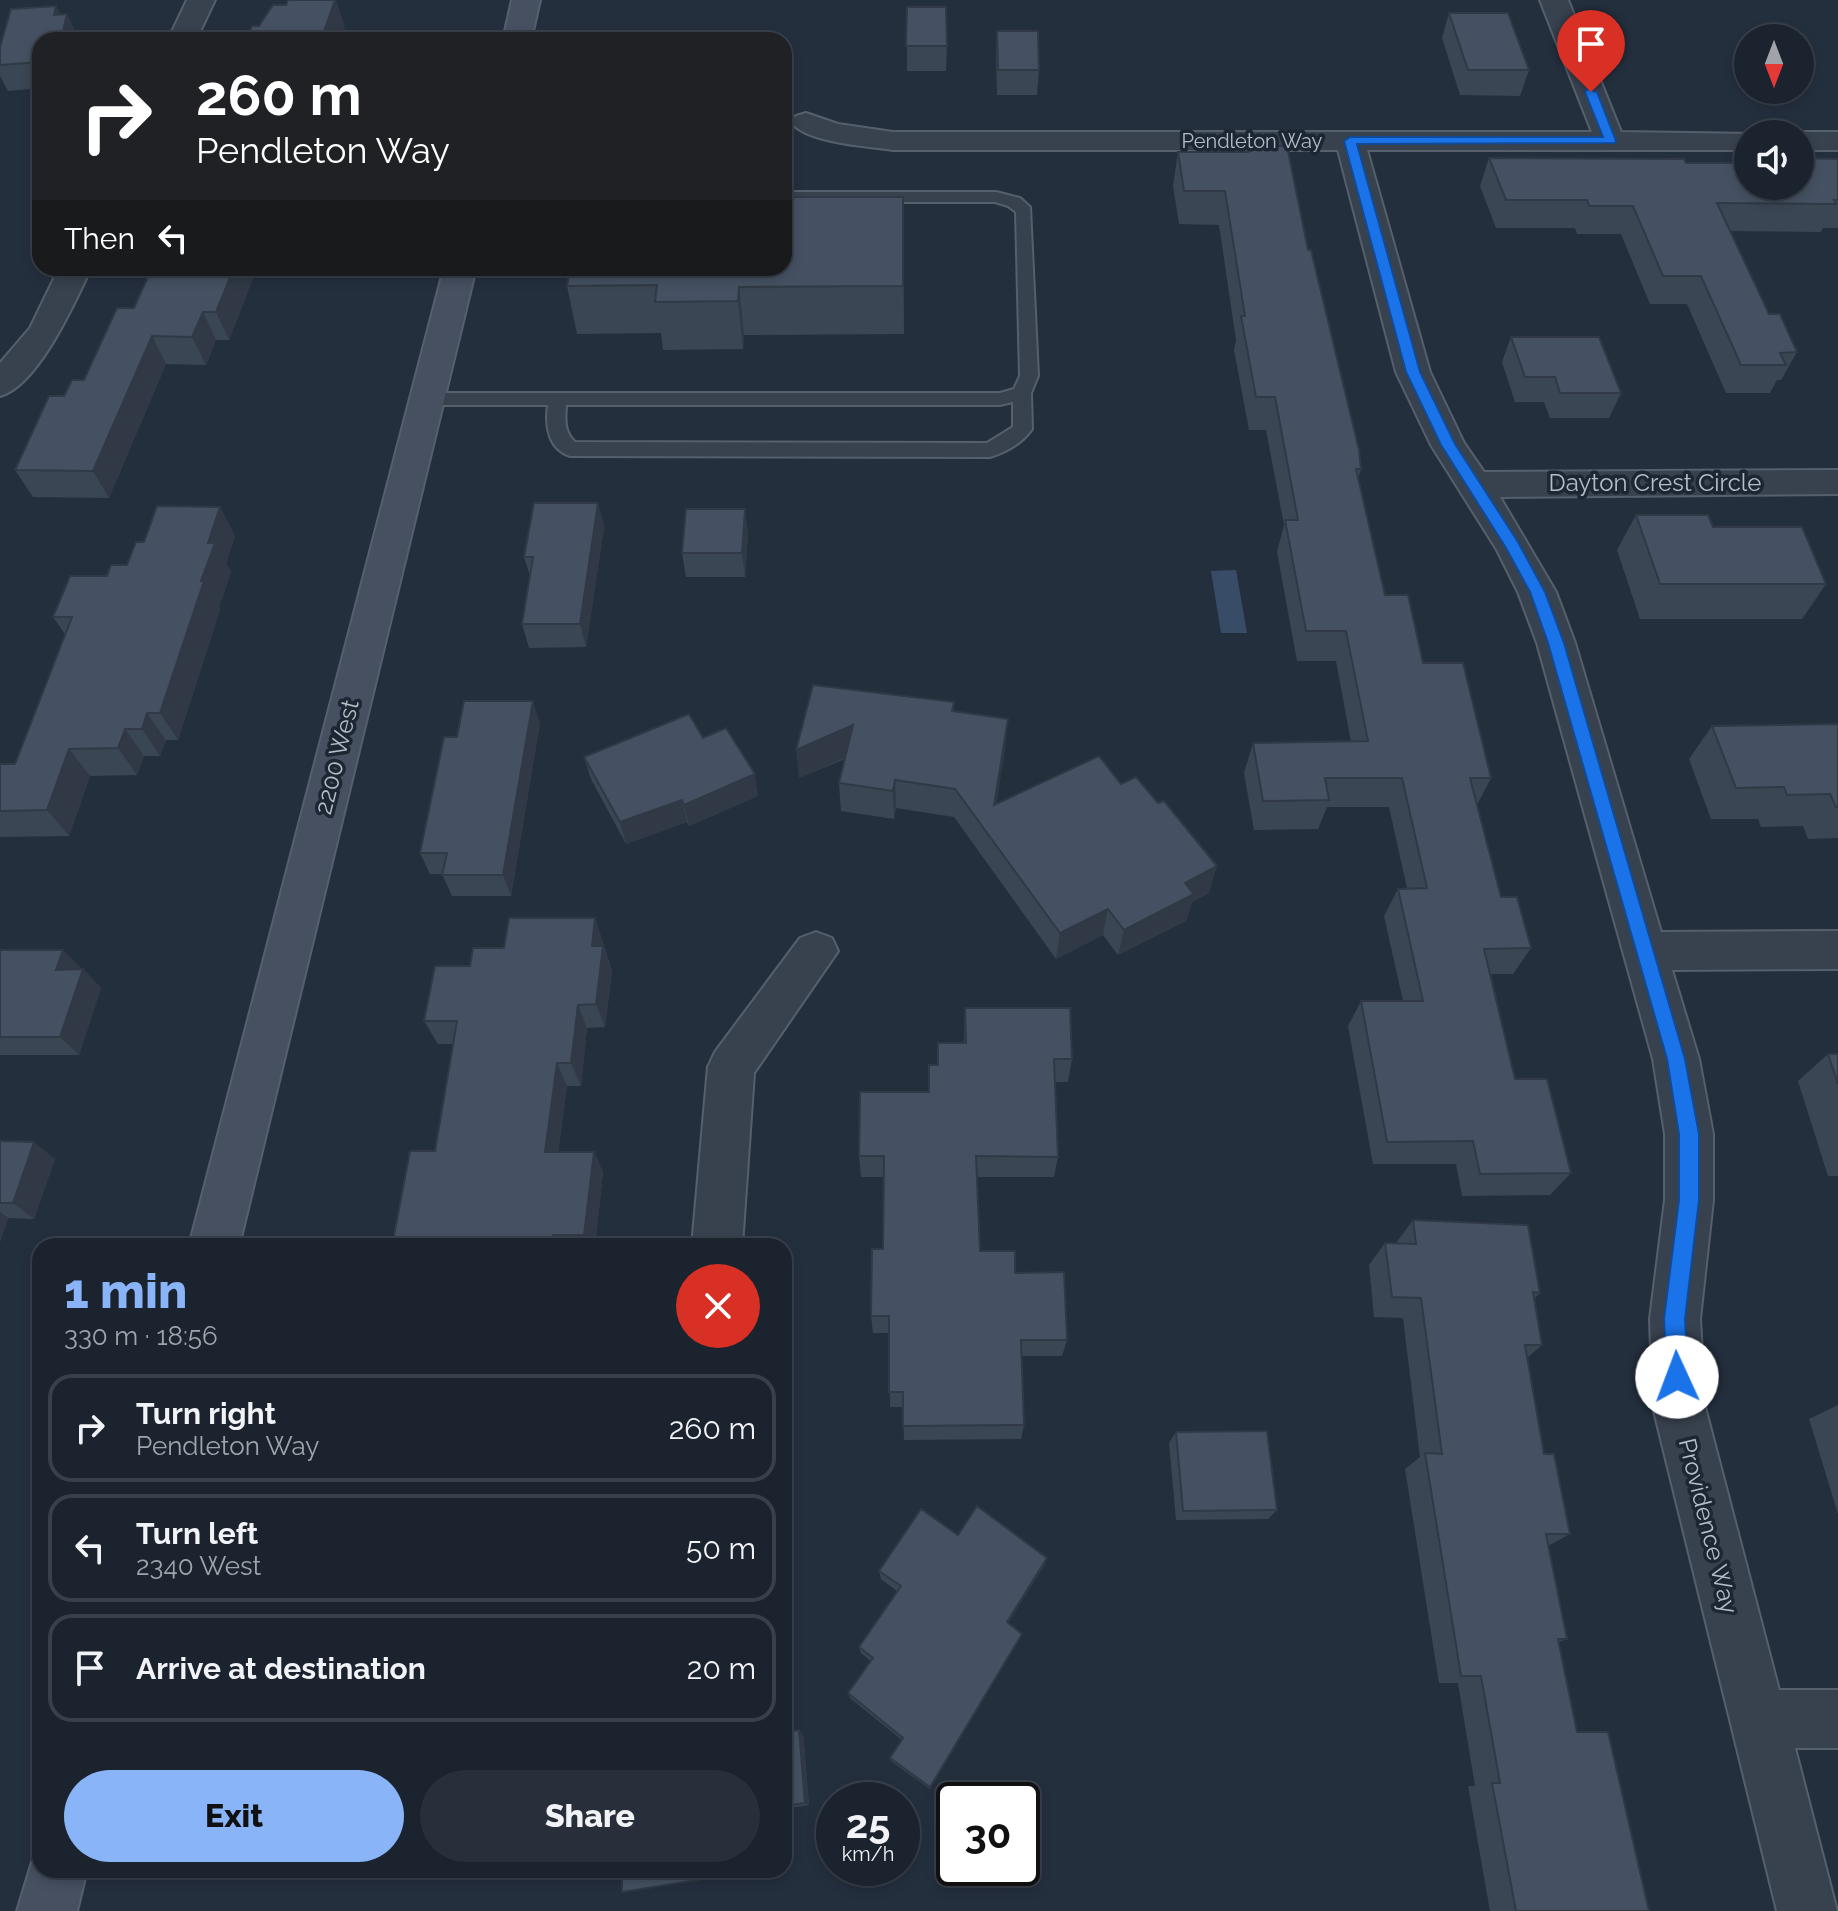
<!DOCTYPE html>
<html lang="en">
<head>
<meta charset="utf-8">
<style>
  body { margin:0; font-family:Raleway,sans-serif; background:#282f3a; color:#f1f3f6; height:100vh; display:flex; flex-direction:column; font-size:30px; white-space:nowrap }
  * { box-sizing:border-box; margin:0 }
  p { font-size:26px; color:#a0a4aa }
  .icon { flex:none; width:44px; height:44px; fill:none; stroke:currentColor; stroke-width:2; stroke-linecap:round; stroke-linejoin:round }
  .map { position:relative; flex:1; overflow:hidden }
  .side { position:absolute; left:32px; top:1238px; width:760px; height:640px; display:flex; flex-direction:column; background:#1b232e; border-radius:24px; box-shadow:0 4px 12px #0003,0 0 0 2px #39404a }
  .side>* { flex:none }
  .top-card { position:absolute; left:32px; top:32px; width:760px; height:244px; border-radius:24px; box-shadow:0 4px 12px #0003,0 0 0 2px #39404a; background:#202124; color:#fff; overflow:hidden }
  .needle { width:52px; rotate:180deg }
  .fabs { position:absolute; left:1734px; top:24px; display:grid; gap:16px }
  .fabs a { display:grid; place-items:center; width:80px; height:80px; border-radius:50%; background:#1b232e; box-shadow:0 4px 12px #0003,0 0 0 2px #39404a; font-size:40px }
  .speed { position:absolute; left:816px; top:1782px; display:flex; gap:16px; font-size:40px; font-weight:700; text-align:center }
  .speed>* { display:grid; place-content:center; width:104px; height:104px; border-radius:50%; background:#1b232e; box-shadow:0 4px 12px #0003,0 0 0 2px #39404a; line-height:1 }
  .speed small { font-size:20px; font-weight:400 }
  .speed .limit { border:4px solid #111; border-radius:12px; background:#fff; color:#111 }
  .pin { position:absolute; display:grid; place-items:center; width:68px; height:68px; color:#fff; margin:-82px -34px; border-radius:50% 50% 50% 0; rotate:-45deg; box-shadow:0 0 8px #0007 }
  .pin .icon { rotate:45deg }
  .me { position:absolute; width:88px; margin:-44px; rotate:358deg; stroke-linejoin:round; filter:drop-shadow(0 0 6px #0008) }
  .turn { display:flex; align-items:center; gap:28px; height:168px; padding:0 32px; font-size:36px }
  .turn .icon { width:104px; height:104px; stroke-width:2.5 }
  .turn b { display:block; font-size:56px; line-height:68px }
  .then { display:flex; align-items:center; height:76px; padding:0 32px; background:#0003; gap:16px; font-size:30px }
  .round { display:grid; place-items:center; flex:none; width:84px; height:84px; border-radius:42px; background:#282f3a }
  .headline { display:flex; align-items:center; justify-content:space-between; height:136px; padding:0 32px }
  h1 { font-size:48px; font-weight:800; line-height:60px; color:#8ab4f8 }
  .cta { display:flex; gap:16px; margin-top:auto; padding:16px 32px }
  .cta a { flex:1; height:92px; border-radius:48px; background:#8ab4f8; color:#111; font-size:32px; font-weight:800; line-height:92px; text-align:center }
  .cta a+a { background:#282f3a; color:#f1f3f6 }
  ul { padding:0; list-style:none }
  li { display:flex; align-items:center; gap:24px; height:108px; margin:0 16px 12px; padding:0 16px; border:4px solid #39404a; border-radius:24px }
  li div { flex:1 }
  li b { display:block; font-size:30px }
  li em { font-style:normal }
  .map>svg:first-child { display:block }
  .water { fill:#394c67 }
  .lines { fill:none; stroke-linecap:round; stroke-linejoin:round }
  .lane-casing { stroke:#565f6c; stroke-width:4 }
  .street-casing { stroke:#565f6c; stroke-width:4 }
  .secondary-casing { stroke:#565f6c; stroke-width:4 }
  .lane { fill:#38414e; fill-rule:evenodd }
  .street { fill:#38414e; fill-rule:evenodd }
  .secondary { fill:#465061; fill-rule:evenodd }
  .wall { fill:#3b4654 }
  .shaded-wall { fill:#303945 }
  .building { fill:#455162; stroke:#303945; stroke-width:2 }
  .route { fill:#1a73e8; stroke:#114b97; stroke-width:2 }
  .labels { text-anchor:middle; stroke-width:7; stroke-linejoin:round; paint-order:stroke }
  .far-street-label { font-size:20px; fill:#b4bcc9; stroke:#1d2633 }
  .street-label { font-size:24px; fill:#b4bcc9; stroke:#1d2633 }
</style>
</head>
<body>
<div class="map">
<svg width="1838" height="1911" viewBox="0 0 1838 1911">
  <rect width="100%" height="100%" fill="#242f3e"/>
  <path class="water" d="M1236 570 1247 633H1221L1211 571Z"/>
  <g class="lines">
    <g class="lane-casing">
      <path id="lane" d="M784 192H996L1020 198 1030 207 1038 376 1031 393 1032 429C1022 443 1007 452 990 457L570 456C548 449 545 425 548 405H427L418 399 427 393H1000L1014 389 1020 376 1016 212 1008 206 995 202H784ZM1013 402V427L987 443 575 442C564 432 565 420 566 405H1000Z"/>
    </g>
    <g class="street-casing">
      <g id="street">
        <path d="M187 0H215L196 40H168Z"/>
        <path d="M1540 0H1568L1621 132 1756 134H1748V150H1367L1430 372 1464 443 1484 472 1838 470V494L1500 497 1556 592 1575 643 1661 932 1838 931V969L1672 970 1699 1059 1713 1134V1200L1700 1319 1705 1407 1779 1690H1838V1748H1795L1837 1911H1777L1653 1407 1650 1319 1665 1200V1134L1653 1059 1537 643 1518 592 1497 550 1431 445 1396 372 1338 150H893C868 146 806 143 791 122L796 116 806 113 838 124 893 132H1592Z"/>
        <path d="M1800 132H1838V150H1800V134H1792Z"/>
        <path d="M59 268H91C75 302 38 386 0 396V363L30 328Z"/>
        <path d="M816 932 832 938 838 951 754 1073 742 1246H692L708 1067 715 1052 800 938Z"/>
      </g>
    </g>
    <g class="secondary-casing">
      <g id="secondary">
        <path d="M512 0H540L531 40H503Z"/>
        <path d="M444 268H476L239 1246H189Z"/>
        <path d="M40 1847V1870H87L77 1911H17L36 1849Z"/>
      </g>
    </g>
    <use href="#lane" class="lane"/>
    <use href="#street" class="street"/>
    <use href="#secondary" class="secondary"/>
  </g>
  <g class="wall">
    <path d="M56 6 60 14H67L79 40H40V88L8 91 0 76V47Z"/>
    <path d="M907 7 947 46 946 71H907Z"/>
    <path d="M1449 13 1529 70 1520 96 1460 95 1442 38Z"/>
    <path d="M997 31 1039 70 1037 95H997L996 56Z"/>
    <path d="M1247 146 1308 250 1361 469 1358 479 1385 595 1491 778 1477 805 1501 897 1531 948 1513 974H1491L1515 1079 1571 1173 1550 1195 1462 1196 1456 1164H1373L1348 1026 1361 1001H1403L1384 916 1398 889 1407 888 1389 807H1327L1318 829 1254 830 1244 773 1253 743 1351 742 1336 661H1297L1277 552 1284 525 1266 430H1249L1234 350 1236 340 1219 225 1179 224 1173 186 1178 152H1246Z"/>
    <path d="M1489 158 1686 163 1748 186 1838 159V228H1823L1821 232 1730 231 1769 314 1797 352 1781 380H1777L1770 393H1726L1687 304H1650L1621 234H1577L1575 228H1496L1480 186Z"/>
    <path d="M903 197 904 334 744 335 743 349 663 350 661 333 577 334 567 286Z"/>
    <path d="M257 268 229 340H216L206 365 166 364 109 498 33 497 15 470 64 396 84 380 134 308Z"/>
    <path d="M1511 337 1621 393 1609 418H1550L1544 402H1515L1502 362Z"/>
    <path d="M598 503 604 527 586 647 529 648 522 624 530 576 524 557Z"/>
    <path d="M220 507 235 536 226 563 231 572 219 607 220 610 178 740H166L160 756H144L137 775 90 776 69 836 0 837V764H15L65 634 53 617 107 576 127 565 144 542Z"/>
    <path d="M1636 515 1713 527 1826 584 1802 619H1640L1617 550Z"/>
    <path d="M748 533 745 577H686L682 553Z"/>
    <path d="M954 702V712L1005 748 996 803 1209 893 1192 902 1186 921 1118 955 1103 935 1056 959 954 817 896 808 894 819 841 811 839 783 845 759 799 778Z"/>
    <path d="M540 723 511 896H452L442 874H430L420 853 457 737Z"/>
    <path d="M1838 724V838L1808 839 1803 826 1761 827 1758 819H1711L1689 759 1712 726Z"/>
    <path d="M703 738 758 796 689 826 687 822 626 844 591 779 584 757Z"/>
    <path d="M595 918 612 971 605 1027 587 1028 581 1086H567L558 1152H594L603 1172 595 1246H392L435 1151 453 1044H438L424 1021 470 966 504 948Z"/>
    <path d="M0 950 83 969 101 988 79 1055H0Z"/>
    <path d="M965 1008 1072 1059 1068 1082H1055L1058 1157 1054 1177H977L980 1251 1015 1273 1067 1340 1062 1356H1022L1024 1425 1021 1439 904 1440 903 1407H890L889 1333H873L871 1316 883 1249 884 1177H861L859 1156 929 1092 938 1065V1043H964Z"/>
    <path d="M1828 1054H1838V1176H1828L1798 1081Z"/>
    <path d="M0 1141 55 1159 34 1219 8 1218 0 1242Z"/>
    <path d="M1413 1220 1540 1293 1534 1299 1542 1345 1527 1358 1544 1454 1570 1534 1548 1546 1567 1639 1559 1642 1577 1732 1649 1911H1490L1468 1786H1475L1458 1683H1439L1405 1469 1420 1457 1403 1318 1374 1317 1369 1265 1385 1243H1396Z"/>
    <path d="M1838 1405V1514L1809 1419Z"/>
    <path d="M1176 1432 1277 1510 1268 1519 1176 1520 1169 1443Z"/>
    <path d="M958 1535 1047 1558 1044 1566 1008 1623 1019 1640 930 1789 891 1761 890 1758 902 1740 850 1698 848 1693 871 1661 861 1653 859 1647 897 1591 881 1579 879 1571Z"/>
    <path d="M784 1732 803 1734 809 1805 784 1809Z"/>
  </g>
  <g class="shaded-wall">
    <path d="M336 0 345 27 340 40H321Z"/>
    <path d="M56 6 65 24 67 14 79 40H61L54 15Z"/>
    <path d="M234 268H257L229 340 216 312Z"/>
    <path d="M739 287 744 335 743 349 738 301Z"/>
    <path d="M203 312 216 340 206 365 192 337Z"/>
    <path d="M152 336 166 364 109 498 93 471Z"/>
    <path d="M598 503 604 527 586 647 580 624Z"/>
    <path d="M220 507 235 536 226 563 231 572 219 607 220 610 178 740 160 713 201 581 208 543Z"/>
    <path d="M745 509 748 533 745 577 742 553Z"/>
    <path d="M533 701 540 723 511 896 503 875Z"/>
    <path d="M147 713 166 740 160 756 142 729Z"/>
    <path d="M1008 719 1005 748 992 833 994 805Z"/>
    <path d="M853 725 854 754 799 778 796 750Z"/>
    <path d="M125 729 144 756 137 775 118 748Z"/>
    <path d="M69 749 90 776 69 836 47 810Z"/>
    <path d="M755 774 758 796 689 826 684 805Z"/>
    <path d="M895 780 896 808 894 819 893 791Z"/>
    <path d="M682 800 687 822 626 844 620 822Z"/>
    <path d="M1217 866 1209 893 1192 902 1186 921 1118 955 1124 930 1185 883Z"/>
    <path d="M1108 909 1103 935 1056 959 1060 933Z"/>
    <path d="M595 918 603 943 602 955 603 946 612 971 605 1027 596 1004 592 946Z"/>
    <path d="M63 950 82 969 56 970Z"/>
    <path d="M83 969 101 988 79 1055 60 1037Z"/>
    <path d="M578 1005 587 1028 581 1086 571 1063Z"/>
    <path d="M557 1063 567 1086 555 1172 545 1152Z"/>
    <path d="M34 1142 55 1159 34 1219 13 1203Z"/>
    <path d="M594 1152 603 1172 595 1246H590L584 1235Z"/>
    <path d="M0 1212 8 1218 0 1242Z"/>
    <path d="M553 1235 560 1246H551Z"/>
    <path d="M1047 1558 1044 1566 1005 1628 1007 1622Z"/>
    <path d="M1022 1634 1019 1640 930 1789V1787Z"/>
    <path d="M799 1730 803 1734 809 1805 805 1803Z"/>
    <rect x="729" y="1870" width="7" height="5"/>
  </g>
  <g class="building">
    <path d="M288 0H335L321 40H247L252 26H259L273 5H286Z"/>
    <path d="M56 6 54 15 67 14 61 40H40V62L0 65V47L11 9Z"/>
    <path d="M907 7H946L947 46H906Z"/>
    <path d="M1449 13H1508L1529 70H1468Z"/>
    <path d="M997 31H1038L1039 70H998Z"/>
    <path d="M1247 146H1287L1308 250H1311L1359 450 1361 469H1356L1385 595H1408L1423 663H1463L1491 778H1470L1501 897H1517L1531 948 1484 949 1515 1079H1547L1571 1173 1480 1174 1473 1141 1387 1142 1361 1001H1423L1398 889 1427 888 1402 778H1325L1329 800 1263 801 1253 743 1368 741 1346 631H1306L1285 520H1298L1275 397H1256L1241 316H1245L1225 191H1184L1178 152H1248Z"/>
    <path d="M1489 158 1684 159 1686 163H1748V186H1800V158L1838 159V200H1834L1836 204 1717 203 1769 314H1780L1797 352 1780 353 1786 365H1741L1701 276H1663L1633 206H1589L1587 200H1506Z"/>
    <path d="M784 197H903V286L739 287 738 301 655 302 657 285 567 286 570 268H784Z"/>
    <path d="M152 268H234L216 312H203L192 337 152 336 93 471 15 470 49 396H64L72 380H84L117 308H134Z"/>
    <path d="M1511 337H1599L1621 393H1560L1555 377H1525Z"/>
    <path d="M534 503H598L580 624H522L533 557H524Z"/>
    <path d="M157 506 220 507 208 543H215L201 581H204L160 713H147L142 729H125L118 748 69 749 47 810 0 811V764H15L72 617H53L70 576H107L111 565H127L136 542H144Z"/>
    <path d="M686 509H745L742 553H682Z"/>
    <path d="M1636 515H1708L1713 527H1802L1826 584H1660Z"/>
    <path d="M813 685 954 702 952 711 1008 719 994 805 1099 756 1121 784 1136 777 1158 803 1164 801 1217 866 1185 883 1194 894 1124 930 1108 909 1060 933 955 789 895 780 893 791 839 783 853 725 796 750Z"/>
    <path d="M464 701H533L503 875H442L447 853H420L444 737H457Z"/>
    <path d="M689 714 703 738 726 728 755 774 684 805 682 800 620 822 584 757Z"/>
    <path d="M1838 724V807H1836L1830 794 1787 795 1784 787 1736 788 1712 726Z"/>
    <path d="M509 918H595L592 946H603L596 1004 578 1005 571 1063H557L545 1152H594L584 1235H553L551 1246H392L410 1151H435L457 1021H424L435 966H470L473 948H504Z"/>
    <path d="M0 950H63L56 970 83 969 60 1037H0Z"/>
    <path d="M965 1008H1070L1072 1059H1054L1058 1157 976 1156 980 1251H1015V1273L1064 1272 1067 1340H1021L1024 1425 903 1426V1392H889V1316H871L872 1249H883L884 1156H859L860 1092H929V1065H938V1043H966Z"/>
    <path d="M1828 1054H1838V1084Z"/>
    <path d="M0 1141 34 1142 13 1203H0Z"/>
    <path d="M1413 1220 1528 1225 1540 1293 1533 1292 1542 1345H1525L1544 1454H1554L1570 1534H1546L1567 1639H1558L1577 1732H1608L1649 1911H1516L1492 1783H1500L1481 1676H1461L1425 1453 1442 1454 1421 1298 1392 1297 1385 1243 1416 1244Z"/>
    <path d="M1267 1431 1277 1510 1183 1511 1176 1432Z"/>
    <path d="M977 1506 1047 1558 1007 1622 1022 1634 930 1787 890 1758 903 1738 848 1693 873 1658 859 1647 901 1586 879 1571 921 1509 958 1535Z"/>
    <path d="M799 1730 805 1803 784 1806V1732Z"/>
    <path d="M622 1870H729V1875L622 1892Z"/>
  </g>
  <path class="route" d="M1587 89 1597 92 1616 141 1615 143 1357 144 1420 372 1455 444 1518 542 1545 592 1564 643 1685 1059 1699 1134V1200L1685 1319 1688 1377 1685 1385 1677 1388 1670 1385 1667 1377 1664 1319 1679 1200V1134L1667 1059 1548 643 1530 592 1506 548 1441 445 1406 372 1344 141 1350 137H1603L1585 92Z"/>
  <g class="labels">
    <g class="far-street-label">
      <text x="1252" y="148">Pendleton Way</text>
    </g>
    <g class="street-label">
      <text x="1655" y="491">Dayton Crest Circle</text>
      <text transform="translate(337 757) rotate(-76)" y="8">2200 West</text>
      <text transform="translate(1708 1526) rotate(76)" y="8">Providence Way</text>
    </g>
  </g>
</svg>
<div class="fabs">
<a><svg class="needle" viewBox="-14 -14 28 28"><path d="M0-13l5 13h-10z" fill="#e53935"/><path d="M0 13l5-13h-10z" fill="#a0a4aa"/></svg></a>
<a><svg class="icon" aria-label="sound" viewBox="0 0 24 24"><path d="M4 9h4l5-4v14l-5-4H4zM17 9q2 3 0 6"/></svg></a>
</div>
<div class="speed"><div>25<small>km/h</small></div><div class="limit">30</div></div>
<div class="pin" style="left:1591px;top:92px;background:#d93025"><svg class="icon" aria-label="arrive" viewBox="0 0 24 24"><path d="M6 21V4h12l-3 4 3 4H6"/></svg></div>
<svg class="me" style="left:1677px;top:1377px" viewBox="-20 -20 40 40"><circle r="19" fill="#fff"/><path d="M0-13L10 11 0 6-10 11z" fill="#1a73e8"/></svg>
<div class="top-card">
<div class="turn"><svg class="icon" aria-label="right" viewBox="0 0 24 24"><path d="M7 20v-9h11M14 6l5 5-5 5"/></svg><div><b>260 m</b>Pendleton Way</div></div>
<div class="then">Then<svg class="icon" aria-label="left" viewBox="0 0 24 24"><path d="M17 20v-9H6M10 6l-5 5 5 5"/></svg></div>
</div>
<section class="side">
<div class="headline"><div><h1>1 min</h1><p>330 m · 18:56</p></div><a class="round" style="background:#d93025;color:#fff"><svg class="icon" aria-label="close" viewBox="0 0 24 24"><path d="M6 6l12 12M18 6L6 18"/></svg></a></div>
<ul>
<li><svg class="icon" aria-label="right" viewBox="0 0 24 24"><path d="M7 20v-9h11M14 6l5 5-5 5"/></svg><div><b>Turn right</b><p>Pendleton Way</p></div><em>260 m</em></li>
<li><svg class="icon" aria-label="left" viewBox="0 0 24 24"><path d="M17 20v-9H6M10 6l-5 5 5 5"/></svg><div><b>Turn left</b><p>2340 West</p></div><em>50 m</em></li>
<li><svg class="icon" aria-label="arrive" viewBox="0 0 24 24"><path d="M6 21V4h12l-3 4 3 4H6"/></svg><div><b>Arrive at destination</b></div><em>20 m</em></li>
</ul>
<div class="cta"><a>Exit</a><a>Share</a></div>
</section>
</div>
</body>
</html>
